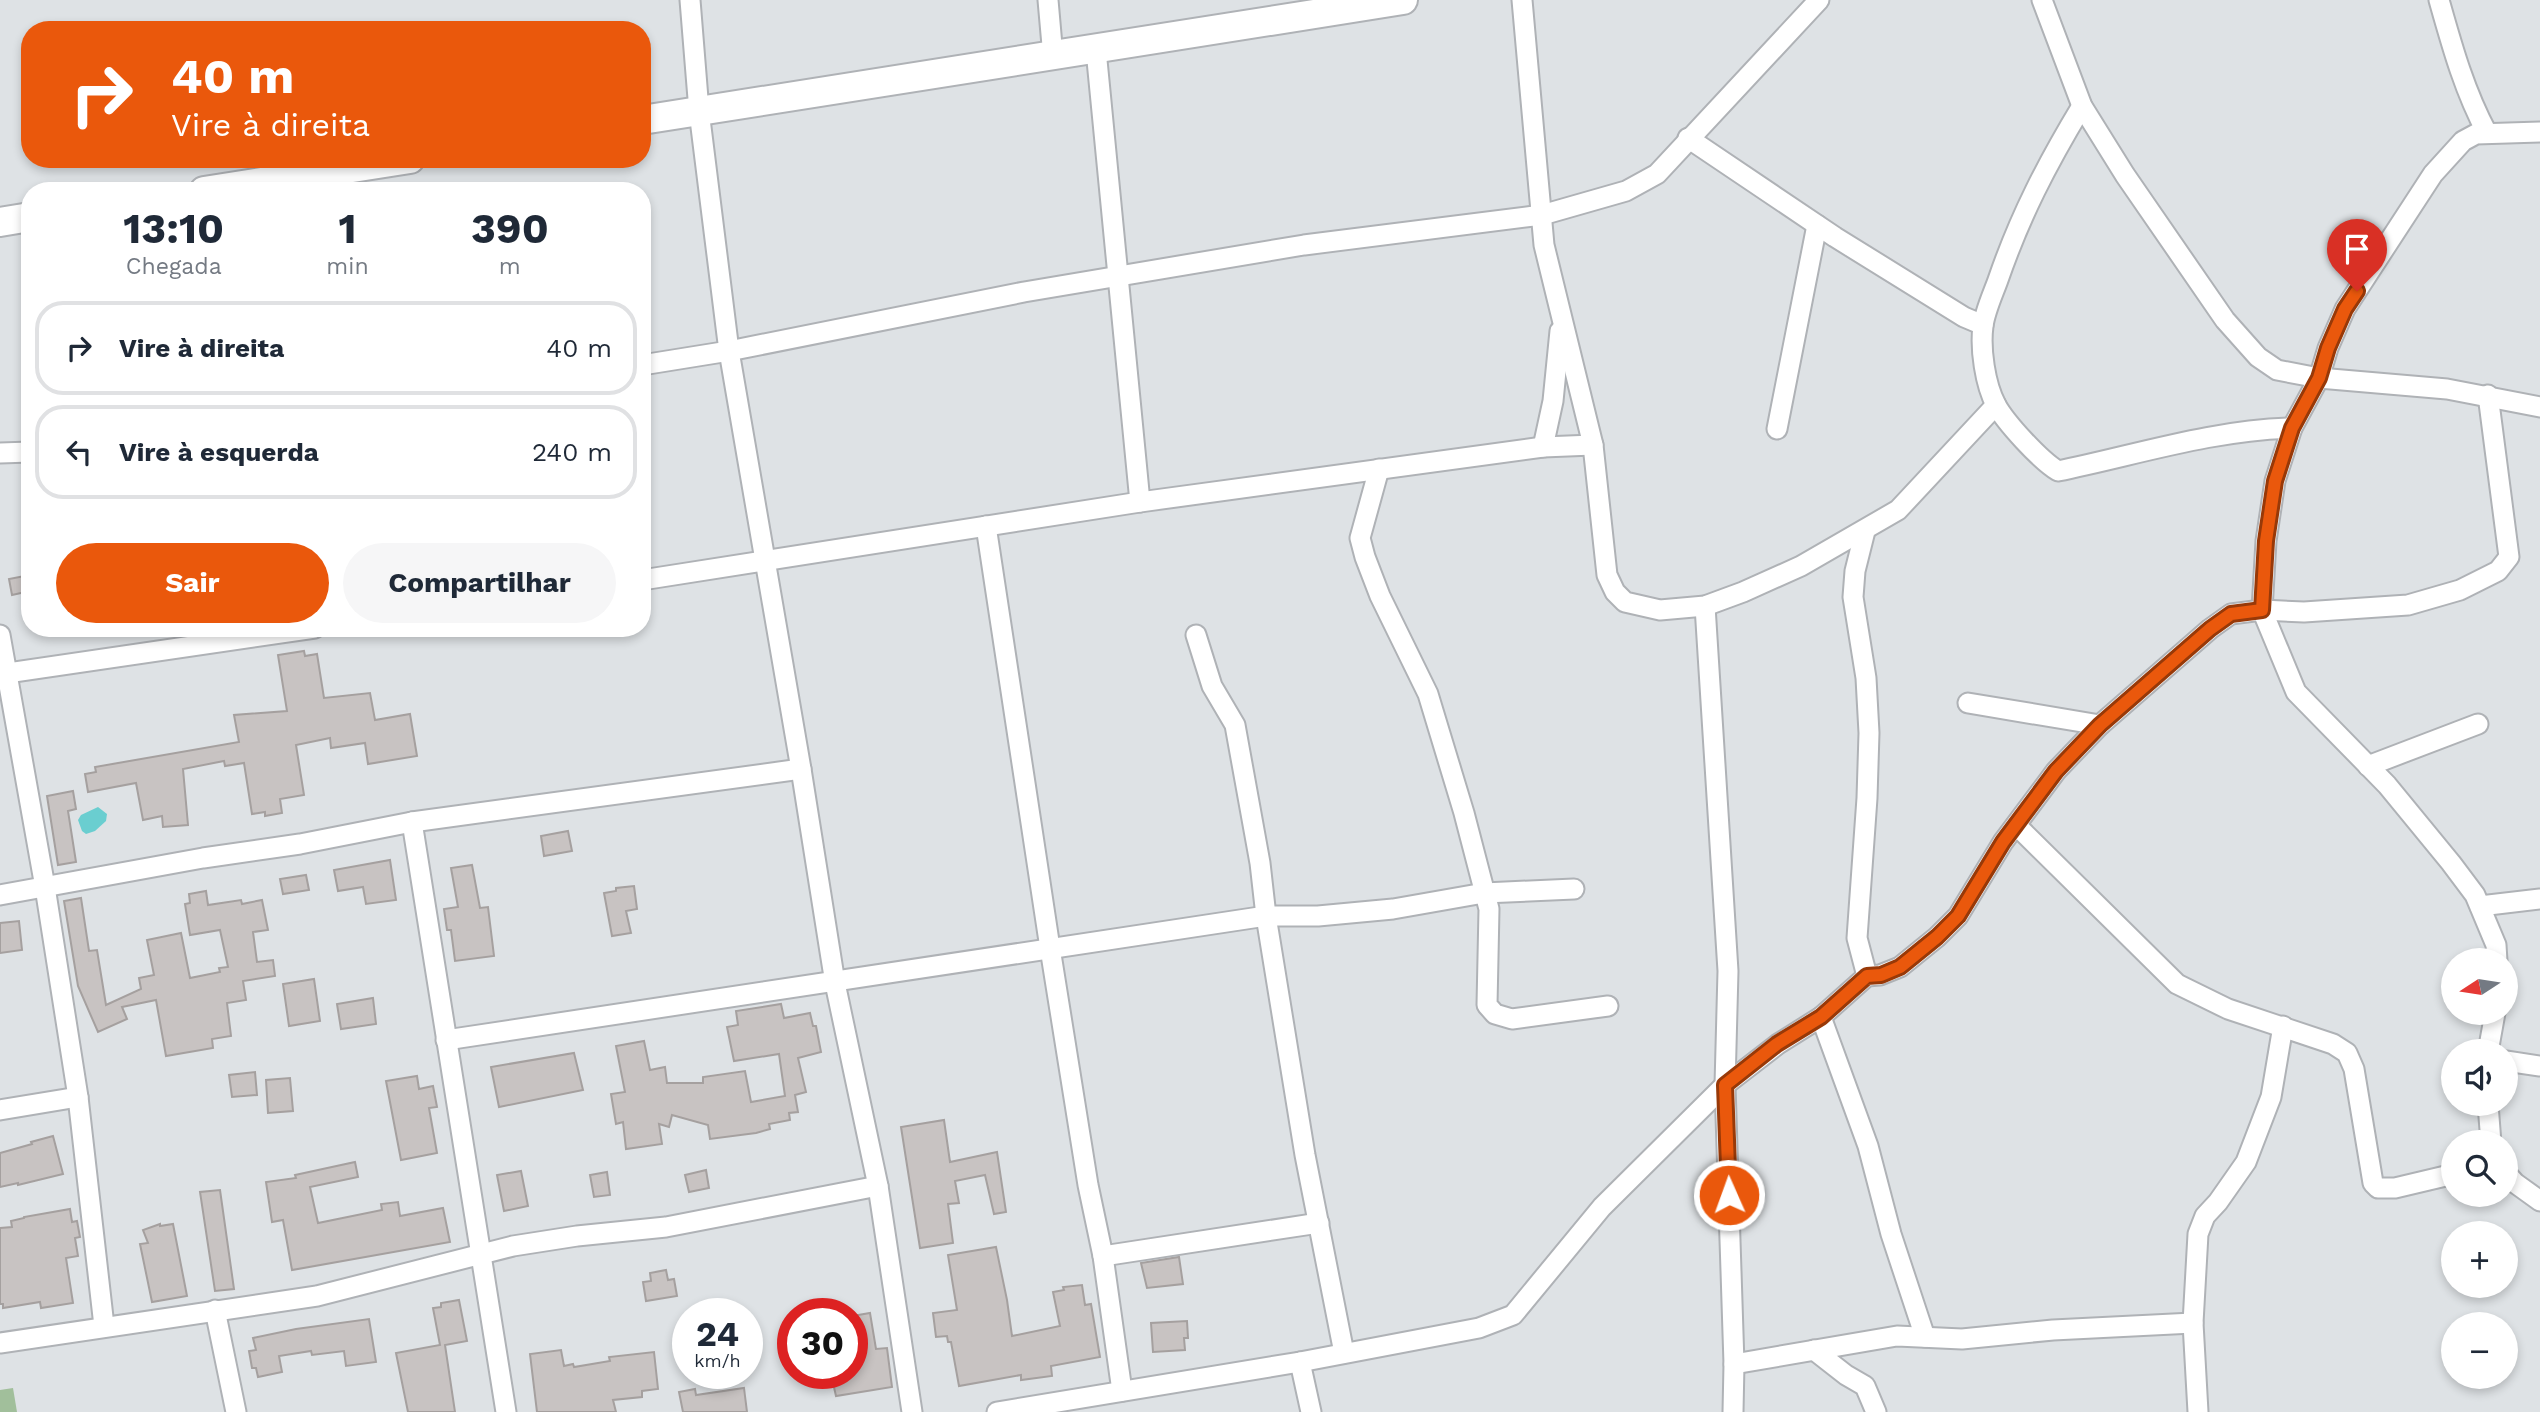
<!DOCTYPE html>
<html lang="pt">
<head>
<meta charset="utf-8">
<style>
  body { margin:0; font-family:"Work Sans",sans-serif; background:#f6f6f7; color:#1f2937; height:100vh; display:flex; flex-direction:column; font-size:26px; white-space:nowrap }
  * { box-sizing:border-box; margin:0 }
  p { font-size:23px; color:#747a83 }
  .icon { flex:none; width:38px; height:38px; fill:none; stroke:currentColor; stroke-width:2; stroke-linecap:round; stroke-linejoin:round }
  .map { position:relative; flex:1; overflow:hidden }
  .side { position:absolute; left:21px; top:182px; width:630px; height:455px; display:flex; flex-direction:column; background:#fff; border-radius:28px; box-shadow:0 4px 10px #0003 }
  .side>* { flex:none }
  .top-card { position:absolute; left:21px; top:21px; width:630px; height:147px; border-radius:28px; box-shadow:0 4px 10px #0003; background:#ea580c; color:#fff; overflow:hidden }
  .needle { width:46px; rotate:258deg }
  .fabs { position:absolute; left:2441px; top:948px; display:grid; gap:14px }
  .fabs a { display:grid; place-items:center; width:77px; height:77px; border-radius:50%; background:#fff; box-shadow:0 4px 10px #0003; font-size:35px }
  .speed { position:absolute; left:672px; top:1298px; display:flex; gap:14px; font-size:35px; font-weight:700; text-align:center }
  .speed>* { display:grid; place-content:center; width:91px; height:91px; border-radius:50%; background:#fff; box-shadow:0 4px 10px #0003; line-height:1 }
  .speed small { font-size:18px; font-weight:400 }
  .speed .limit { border:10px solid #d22; background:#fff; color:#111 }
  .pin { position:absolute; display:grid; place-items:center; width:60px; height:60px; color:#fff; margin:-72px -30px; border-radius:50% 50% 50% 0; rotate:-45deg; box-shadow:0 0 7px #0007 }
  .pin .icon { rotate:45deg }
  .me { position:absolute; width:77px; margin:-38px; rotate:358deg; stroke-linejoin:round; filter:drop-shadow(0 0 5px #0008) }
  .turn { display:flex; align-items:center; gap:24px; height:147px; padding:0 35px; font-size:32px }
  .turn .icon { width:91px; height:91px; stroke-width:2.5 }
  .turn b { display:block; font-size:49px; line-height:60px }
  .eta { display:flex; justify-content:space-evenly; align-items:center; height:119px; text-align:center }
  .eta b { font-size:42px; font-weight:700; line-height:49px }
  .primary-button { display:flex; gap:14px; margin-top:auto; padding:14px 35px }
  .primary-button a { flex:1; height:80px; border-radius:42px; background:#ea580c; color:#fff; font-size:28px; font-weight:700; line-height:80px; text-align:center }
  .primary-button a+a { background:#f6f6f7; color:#1f2937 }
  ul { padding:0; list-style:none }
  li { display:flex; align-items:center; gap:21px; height:94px; margin:0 14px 10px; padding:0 21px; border:4px solid #e0e1e3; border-radius:28px }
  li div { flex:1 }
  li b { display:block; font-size:26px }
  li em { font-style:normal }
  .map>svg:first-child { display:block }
  .green { fill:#a1bf9b }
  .water { fill:#6aced0 }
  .building { fill:#c8c3c2; stroke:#a5a09f; stroke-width:2 }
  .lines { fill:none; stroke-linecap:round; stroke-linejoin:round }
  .street-casing { stroke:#afb2b6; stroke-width:23 }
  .secondary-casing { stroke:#afb2b6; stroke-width:32 }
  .street { stroke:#fff; stroke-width:19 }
  .secondary { stroke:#fff; stroke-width:28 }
  .route-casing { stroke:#983908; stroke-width:18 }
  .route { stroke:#ea580c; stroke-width:12 }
</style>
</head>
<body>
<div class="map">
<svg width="2540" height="1412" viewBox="0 0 2540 1412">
  <rect width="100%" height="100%" fill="#dee2e5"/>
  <path class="green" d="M13 1388 17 1412H0V1390Z"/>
  <path class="water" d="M98 807 107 814 106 821 95 831 86 834 82 831 78 820 81 815Z"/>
  <g class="building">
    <path d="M30 575V591L12 595 9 579Z"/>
    <path d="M304 651 305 656 317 654 324 698 370 693 375 720 410 714 417 756 368 764 365 743 331 748 330 738 296 745 304 795 280 799 282 813 265 816V812L252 814 244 763 225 766 224 761 183 769 188 825 163 827 162 816 143 820 136 783 88 792 85 774 96 772 95 767 239 742 234 715 287 711 278 655Z"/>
    <path d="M73 791 76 809 68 811 76 862 58 865 47 796Z"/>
    <path d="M568 831 572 851 544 856 541 836Z"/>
    <path d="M390 860 396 900 366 904 363 887 338 891 334 870Z"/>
    <path d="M472 865 480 908 488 907 494 956 455 961 451 930H447L444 909 458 907 451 868Z"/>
    <path d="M306 875 309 890 283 894 280 879Z"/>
    <path d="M634 886 637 909 626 911 631 933 612 936 604 893 616 891V888Z"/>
    <path d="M206 891 208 905 241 900 242 904 262 900 268 930 253 932 257 962 273 960 275 976 243 981 246 1000 227 1003 231 1036 212 1039 213 1048 166 1056 156 1000 122 1007 127 1019 98 1032 78 986 64 901 81 898 89 951 97 950 106 1005 141 989 139 978 154 975 147 940 181 933 190 978 220 972 219 968 228 967 220 930 190 935 185 904 190 903 189 894Z"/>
    <path d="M19 921 22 950 0 953V923Z"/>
    <path d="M314 979 320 1021 289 1026 283 984Z"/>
    <path d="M373 998 376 1024 341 1029 337 1004Z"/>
    <path d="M781 1004 784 1018 810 1013 813 1026H816L821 1052 798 1058 806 1092 795 1095 798 1112 789 1113 790 1120 769 1124 770 1129 756 1133 710 1139 708 1125 672 1115 669 1127 659 1124 662 1144 626 1149 623 1122 616 1124 611 1094 625 1092 616 1046 644 1041 650 1070 665 1067 667 1083H703V1077L745 1071 751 1102 785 1096 779 1054 734 1061 727 1027 738 1025 736 1011Z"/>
    <path d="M574 1053 583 1090 499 1107 491 1067Z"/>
    <path d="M255 1072 257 1095 232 1097 229 1075Z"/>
    <path d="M417 1076 419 1089 433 1086 437 1107 429 1108 437 1153 401 1160 386 1081Z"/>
    <path d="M290 1078 293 1111 268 1113 266 1080Z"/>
    <path d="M944 1120 950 1162 997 1152 1006 1212 994 1214 985 1175 955 1181 959 1203 948 1204 953 1243 920 1248 901 1127Z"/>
    <path d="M53 1136 63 1174 18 1185V1183L0 1187V1153L32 1144 31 1142Z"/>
    <path d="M355 1162 358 1177 310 1187 318 1223 382 1210 381 1204 398 1202 400 1216 443 1208 450 1242 292 1270 283 1220 272 1222 266 1182 296 1178 295 1175Z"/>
    <path d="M706 1170 709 1188 689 1192 685 1175Z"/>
    <path d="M521 1171 528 1206 504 1211 497 1175Z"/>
    <path d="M607 1172 610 1195 594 1197 590 1175Z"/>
    <path d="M220 1190 234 1289 215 1291 200 1192Z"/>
    <path d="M70 1209 72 1222 77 1221 80 1237 75 1238 78 1256 66 1258 73 1303 41 1308 40 1302 3 1308V1304H0V1228L12 1227 11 1221 24 1218V1217Z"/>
    <path d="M160 1224V1226L173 1224 187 1296 152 1302 140 1244 148 1243 143 1230Z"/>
    <path d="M996 1247 1007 1300 1012 1336 1060 1326 1053 1292 1064 1290 1063 1287 1082 1285 1085 1305 1091 1304 1100 1357 1051 1366 1052 1376 1021 1380V1375L959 1386 951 1342H948L947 1336 936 1337 933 1313 957 1310 948 1255Z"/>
    <path d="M1179 1257 1183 1284 1147 1288 1141 1263Z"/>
    <path d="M666 1270 668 1280 674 1279 677 1296 646 1301 643 1282 651 1281 650 1273Z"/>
    <path d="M459 1300 467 1341 445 1345 455 1412H408L396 1353 440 1345 433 1308 441 1307V1303Z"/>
    <path d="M870 1313 876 1349 887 1348 892 1387 836 1396 831 1374H852V1316Z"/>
    <path d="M369 1319 376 1362 346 1366 344 1351 312 1355 311 1351 279 1356 282 1372 258 1377 256 1368H252L249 1351 256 1350 253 1338 296 1329Z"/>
    <path d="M1187 1321 1188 1338H1184L1185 1350 1153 1352 1151 1323Z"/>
    <path d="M561 1350 564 1366 573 1364 574 1367 610 1361 609 1357 654 1352 658 1389 642 1391V1397L613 1400 616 1412H537L530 1354Z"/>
    <path d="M744 1388 747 1412H683L679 1392 695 1389 696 1395Z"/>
  </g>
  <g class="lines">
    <g class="street-casing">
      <g id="street">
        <path d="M690 0 699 111 729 351 801 769 835 983 878 1186 912 1412"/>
        <path d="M1048 0 1053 57"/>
        <path d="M1522 0 1544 245 1593 445 1607 575 1615 592 1625 602 1660 610 1705 606 1743 592 1801 566 1898 510 1996 405"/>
        <path d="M2042 0 2082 106 2125 175 2225 320 2258 357 2277 370 2319 378 2447 389 2540 407"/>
        <path d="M2439 0C2452 46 2464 90 2487 133"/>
        <path d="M1096 50 1140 502"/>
        <path d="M2082 106C2047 164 2020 216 1998 280 1993 294 1985 311 1983 326 1980 349 1985 384 1996 405 2006 423 2040 460 2058 471 2136 455 2212 430 2292 428"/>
        <path d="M1688 138 1835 237 1964 317 1983 325"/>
        <path d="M642 365 729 351 1024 292 1304 245 1542 215 1626 191 1657 174 1819 0"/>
        <path d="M1777 429 1817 225"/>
        <path d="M1543 447 1553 401 1560 331"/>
        <path d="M0 453 30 452"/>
        <path d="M1379 469 1360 538 1365 557 1380 596 1428 694 1464 813 1489 909 1487 1005 1495 1014 1512 1019 1608 1006"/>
        <path d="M986 526 1050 948 1088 1185 1103 1256 1122 1391"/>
        <path d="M1865 531 1855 571 1853 597 1866 678 1869 733 1867 798 1857 938 1867 976"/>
        <path d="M642 580 1140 502 1543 447 1593 445"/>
        <path d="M1705 606 1728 971 1725 1085 1734 1364 1733 1412"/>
        <path d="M0 635 45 887 78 1097 104 1326"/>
        <path d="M1196 635 1212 686 1235 725 1260 863 1266 916 1305 1155 1344 1353"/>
        <path d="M0 674 315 628"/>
        <path d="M1968 703 2100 725"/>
        <path d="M2368 766 2478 724"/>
        <path d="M412 822 506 1412"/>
        <path d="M2016 825 2177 984 2228 1009 2333 1044 2347 1053 2354 1069 2373 1183 2378 1188H2395L2454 1174"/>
        <path d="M0 895 203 858 300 844 412 822 801 769"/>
        <path d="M2480 906 2540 899"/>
        <path d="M2497 961 2496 945 2475 895 2451 863 2387 785 2296 692 2262 610 2266 541 2275 481 2292 428 2319 378 2328 348 2345 309 2433 174 2463 141 2476 134 2540 132"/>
        <path d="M1821 1017 1868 1146 1891 1234 1925 1337"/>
        <path d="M446 1040 1266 916H1318L1393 909 1484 893 1574 889"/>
        <path d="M2488 1052 2495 1013"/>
        <path d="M2506 1061 2540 1066"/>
        <path d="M2488 1104 2491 1143"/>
        <path d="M0 1110 78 1097"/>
        <path d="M2506 1173 2515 1183 2540 1201"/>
        <path d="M1103 1256 1319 1223"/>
        <path d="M215 1310 236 1412"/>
        <path d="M0 1343 317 1296 513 1246 577 1236 666 1227 878 1186"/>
        <path d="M1814 1350 1846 1375 1865 1386 1876 1412"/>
        <path d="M1300 1362 1311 1412"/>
        <path d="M1734 1364 1897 1336 1962 1339 2053 1330 2193 1323"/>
        <path d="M997 1412 1300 1362 1479 1328 1513 1315 1602 1207 1725 1085 1778 1044 1821 1017 1867 976 1880 975 1900 967 1937 937 1958 916 2003 842 2056 771 2100 725 2210 629 2231 614 2262 610 2304 612 2408 605 2460 590 2498 571 2509 557 2488 395"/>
        <path d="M2198 1412 2193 1323 2198 1234 2205 1216 2218 1202 2246 1162 2271 1097 2283 1026"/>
      </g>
    </g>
    <g class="secondary-casing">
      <g id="secondary">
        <path d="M642 120 1403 0"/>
        <path d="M204 191 410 159"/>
        <path d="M0 222 30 217"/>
      </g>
    </g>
    <use href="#street" class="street"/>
    <use href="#secondary" class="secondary"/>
  </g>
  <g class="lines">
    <g class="route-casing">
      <path id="route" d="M1729 1195 1725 1085 1777 1044 1821 1017 1867 976 1881 975 1900 967 1937 937 1958 916 2003 842 2056 771 2100 725 2210 629 2231 614 2262 610 2266 541 2275 481 2292 428 2319 378 2328 348 2345 309 2357 291"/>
    </g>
    <use href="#route" class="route"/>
  </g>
</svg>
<div class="fabs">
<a><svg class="needle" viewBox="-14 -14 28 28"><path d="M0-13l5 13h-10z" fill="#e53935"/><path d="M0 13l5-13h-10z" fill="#747a83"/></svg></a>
<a><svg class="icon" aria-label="sound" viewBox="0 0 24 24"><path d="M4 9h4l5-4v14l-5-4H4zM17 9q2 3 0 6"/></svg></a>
<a><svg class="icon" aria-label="search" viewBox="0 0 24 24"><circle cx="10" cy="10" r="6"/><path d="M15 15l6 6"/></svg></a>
<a>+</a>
<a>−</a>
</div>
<div class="speed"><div>24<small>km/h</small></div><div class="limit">30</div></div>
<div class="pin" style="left:2357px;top:291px;background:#d93025"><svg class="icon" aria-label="arrive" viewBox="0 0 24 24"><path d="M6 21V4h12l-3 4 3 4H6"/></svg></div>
<svg class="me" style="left:1729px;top:1195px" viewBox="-20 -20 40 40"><circle r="17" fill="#ea580c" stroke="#fff" stroke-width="3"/><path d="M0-11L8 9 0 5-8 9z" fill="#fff"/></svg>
<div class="top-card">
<div class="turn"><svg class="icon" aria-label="right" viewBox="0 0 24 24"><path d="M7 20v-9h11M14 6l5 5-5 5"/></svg><div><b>40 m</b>Vire à direita</div></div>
</div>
<section class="side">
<div class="eta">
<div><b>13:10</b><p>Chegada</p></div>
<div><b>1</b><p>min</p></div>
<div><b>390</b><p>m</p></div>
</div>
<ul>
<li><svg class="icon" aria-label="right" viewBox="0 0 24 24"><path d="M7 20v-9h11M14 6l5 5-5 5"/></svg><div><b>Vire à direita</b></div><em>40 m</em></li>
<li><svg class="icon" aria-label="left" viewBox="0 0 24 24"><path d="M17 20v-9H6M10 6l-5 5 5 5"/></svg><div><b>Vire à esquerda</b></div><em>240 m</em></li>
</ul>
<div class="primary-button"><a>Sair</a><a>Compartilhar</a></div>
</section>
</div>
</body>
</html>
